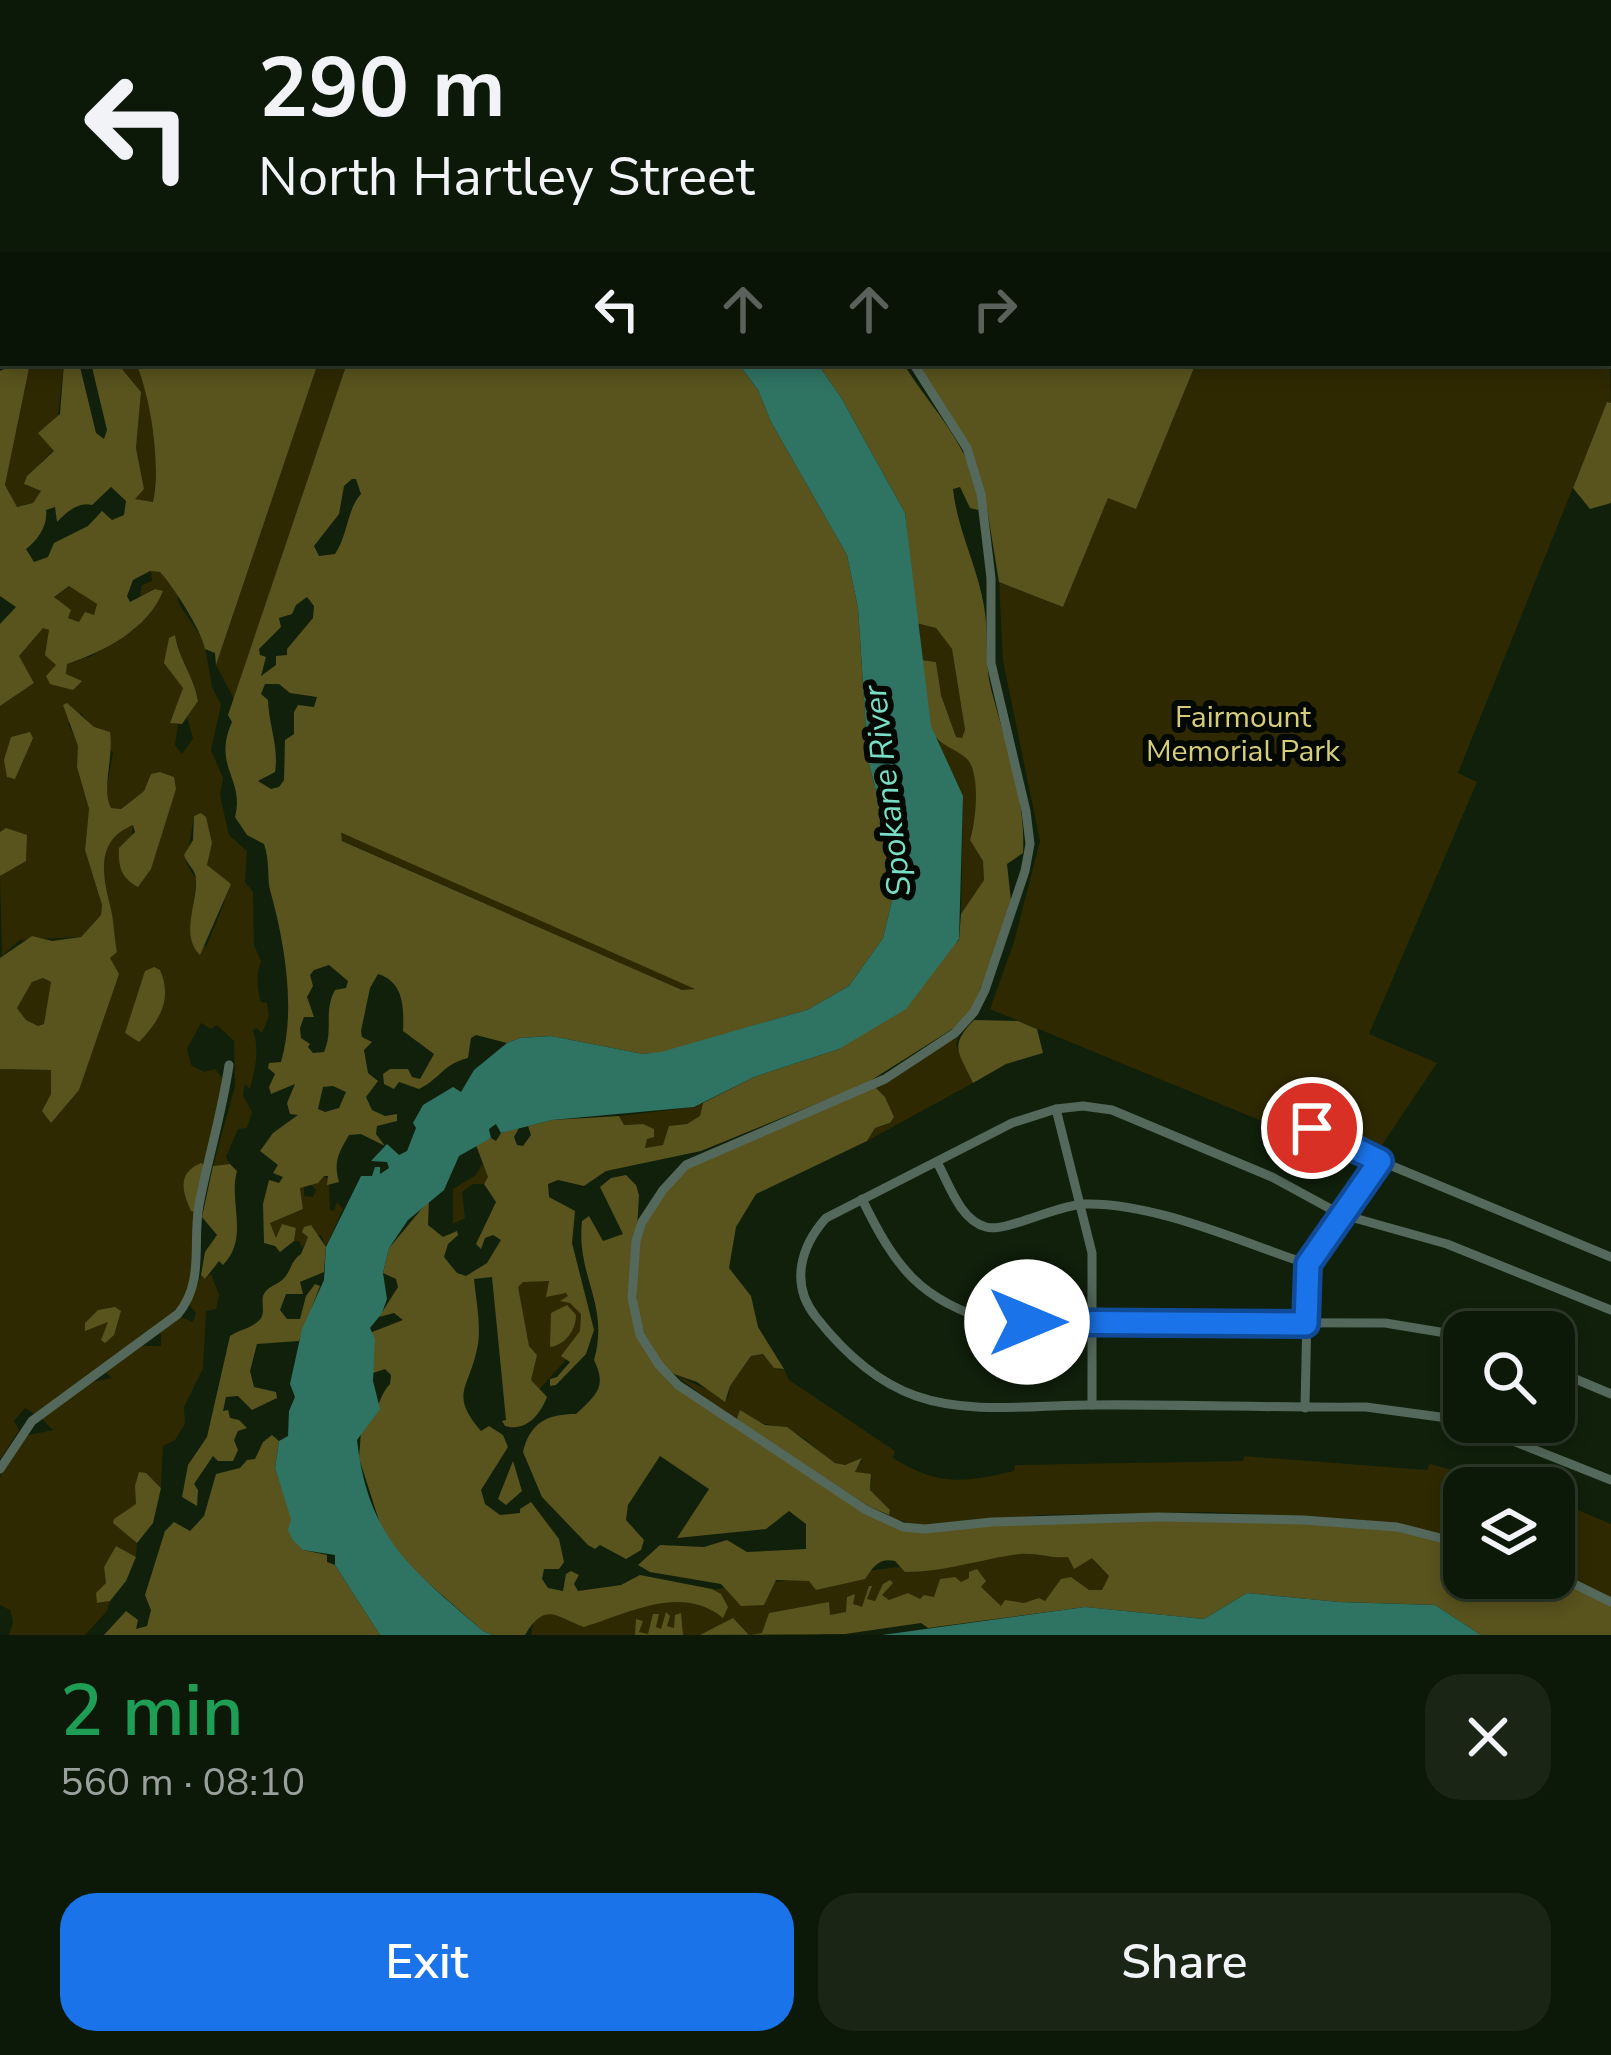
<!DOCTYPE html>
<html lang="en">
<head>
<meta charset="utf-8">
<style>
  body { margin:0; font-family:"Nunito Sans",sans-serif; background:#1a2516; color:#f1f3f6; height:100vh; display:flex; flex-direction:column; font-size:45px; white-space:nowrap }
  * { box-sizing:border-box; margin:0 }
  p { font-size:39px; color:#9aa09c }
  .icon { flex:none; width:66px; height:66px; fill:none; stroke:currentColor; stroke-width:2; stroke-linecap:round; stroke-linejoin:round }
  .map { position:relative; height:1635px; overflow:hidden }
  .details { display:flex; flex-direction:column; background:#0c1808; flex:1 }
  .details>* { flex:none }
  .top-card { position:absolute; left:0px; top:0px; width:1611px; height:366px; box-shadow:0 6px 18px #0003,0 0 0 3px #2c3729; background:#0c1808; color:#f1f3f6; overflow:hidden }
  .fabs { position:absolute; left:1443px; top:1311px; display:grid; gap:24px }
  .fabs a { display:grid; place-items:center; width:132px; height:132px; border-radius:24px; background:#0c1808; box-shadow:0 6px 18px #0003,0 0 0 3px #2c3729; font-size:60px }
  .pin { position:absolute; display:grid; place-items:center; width:102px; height:102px; color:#fff; margin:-51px; border:6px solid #fff; border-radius:50%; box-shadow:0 3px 12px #0007 }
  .me { position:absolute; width:132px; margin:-66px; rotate:90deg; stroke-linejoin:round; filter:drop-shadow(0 0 9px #0008) }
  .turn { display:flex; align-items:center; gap:42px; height:252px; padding:0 60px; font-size:54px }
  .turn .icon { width:156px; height:156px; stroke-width:2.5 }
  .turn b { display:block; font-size:84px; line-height:102px }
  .lanes { display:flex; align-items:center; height:114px; padding:0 60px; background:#0003; justify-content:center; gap:60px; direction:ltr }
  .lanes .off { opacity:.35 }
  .round { display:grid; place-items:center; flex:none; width:126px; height:126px; border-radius:36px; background:#1a2516 }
  .summary { display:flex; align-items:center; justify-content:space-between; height:204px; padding:0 60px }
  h1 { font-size:72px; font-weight:600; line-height:90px; color:#1e9e55 }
  .primary-button { display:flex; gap:24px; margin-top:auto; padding:24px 60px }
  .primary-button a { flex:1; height:138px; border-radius:36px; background:#1a73e8; color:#fff; font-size:48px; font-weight:600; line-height:138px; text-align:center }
  .primary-button a+a { background:#1a2516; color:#f1f3f6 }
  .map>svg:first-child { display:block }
  .green { fill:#2e2900; fill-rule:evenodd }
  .forest { fill:#59531e; fill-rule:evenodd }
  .water { fill:#2f7363 }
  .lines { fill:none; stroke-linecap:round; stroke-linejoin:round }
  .minor { stroke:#54695b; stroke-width:9 }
  .route-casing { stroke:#114b97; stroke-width:30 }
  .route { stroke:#1a73e8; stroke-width:21 }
  .labels { text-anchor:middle; stroke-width:12; stroke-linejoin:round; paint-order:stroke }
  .park-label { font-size:30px; fill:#d6cd7c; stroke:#030802 }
  .water-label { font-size:33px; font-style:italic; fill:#78dec5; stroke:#030802 }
</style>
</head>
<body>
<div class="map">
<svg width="1611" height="1635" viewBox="0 0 1611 1635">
  <rect width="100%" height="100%" fill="#10200b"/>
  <g class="green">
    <rect x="166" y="0" width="215" height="3"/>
    <path d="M1608 297 1611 403H1607L1458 773 1477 782 1369 1034 1437 1063 1376 1154 1366 1164 990 1009 1014 942 1040 841 1003 661 999 582 1063 607 1108 497 1136 508 1196 363H1608Z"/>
    <path d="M27 363H64L54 450 27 476 25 485 41 491 33 503 16 507 5 485Z"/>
    <path d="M117 363H136C153 402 160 460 153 502L134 499 144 488 136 448 141 392Z"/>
    <path d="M318 363H347L234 699 216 665Z"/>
    <path d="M151 571 160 572 176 589 179 604 204 641 212 687 221 705 211 750 223 778 220 795 229 835 247 851 245 882 253 892 254 945 261 961C256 975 257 987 261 1002L267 1003 269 1016 262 1033 256 1028 253 1031C260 1049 255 1070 250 1089L245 1084 243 1095 252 1112 247 1128 238 1129 226 1157 230 1164 213 1166 235 1086 234 1041 217 1025 211 1029 201 1023 187 1049 191 1065 204 1072 215 1069 223 1079C214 1121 203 1164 196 1207 191 1247 203 1280 173 1314L34 1414 25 1408 14 1421 19 1430 0 1460V1069L51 1070V1094L43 1111 51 1123 110 958 117 952C114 938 114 925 111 911 105 874 89 846 133 824L128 881 152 774 144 791 120 809 111 808 105 797 113 753 81 713 68 724 79 746 77 767 89 809 85 850 102 905 101 915 81 937 20 940 2 956 0 876 10 867 6 828 0 832V706L34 683 18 656 43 627 49 629 56 665 65 674 67 664 91 656 135 629 154 589 140 597 142 585 152 581ZM176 636C179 661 194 676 198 700L187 717 193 739 182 754 175 745 178 724 171 723 183 688ZM194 817 208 852 207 865 225 901 206 947 190 933 196 879 186 863Z"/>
    <path d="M70 586 97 604 94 616 80 622 67 618 54 597Z"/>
    <path d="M916 623 936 628 952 649 965 731 962 738 956 737 941 695 936 662 921 660Z"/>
    <path d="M937 740C948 746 963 753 970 762 980 774 975 824 970 840L983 861 984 880 961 914 963 796Z"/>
    <path d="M341 832 697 989 682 990 341 840Z"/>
    <path d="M43 978 51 982 44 1024 38 1026 26 1020 17 1008 32 982Z"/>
    <path d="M958 1037 956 1045 973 1083 867 1141 875 1128 889 1124 885 1097 875 1087Z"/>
    <path d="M703 1103 701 1116 663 1145 645 1148 647 1139 642 1124 624 1125 619 1116 694 1107Z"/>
    <path d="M482 1164 489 1177 484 1184H473L462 1192 465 1218 453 1224V1189L476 1175Z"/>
    <path d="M324 1176 329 1180 330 1210 334 1211 337 1202 343 1209 326 1247 321 1235 309 1237 302 1248 299 1241H294L296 1228 276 1238 272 1235 270 1223 303 1209 300 1187 304 1186V1196L313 1197 316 1190 309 1183Z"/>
    <path d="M546 1271 582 1306 581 1343 536 1393 519 1374 504 1277Z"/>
    <path d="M211 1274 219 1295 216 1309 206 1311 203 1368 184 1407 185 1424 175 1440 163 1446 161 1488 146 1473 136 1504 114 1523 137 1543 136 1557 116 1546 104 1567 107 1583 98 1603 110 1601 107 1611 85 1635H9L13 1622 10 1610 0 1605V1477L24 1436 53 1430 42 1419 91 1382 112 1378 104 1371 140 1346H161V1331L180 1317 193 1322 196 1313 189 1305 201 1275 205 1279Z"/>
    <path d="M763 1354 779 1370 784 1369 789 1380 895 1451 893 1458C938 1486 964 1483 1014 1471L1015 1465 1243 1461 1244 1456 1427 1470 1430 1464 1522 1488H1464V1539L1356 1519 1208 1512 1040 1515 933 1526 915 1525 886 1516 890 1510 870 1490 872 1478 854 1472 863 1460C852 1460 846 1468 836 1463 821 1456 811 1441 797 1434 781 1425 767 1426 752 1419L741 1425 674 1374 728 1399 730 1386 751 1356Z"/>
    <path d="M1554 1500 1611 1524V1598L1554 1571Z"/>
    <path d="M1104 1542 1123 1596 814 1635H531L538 1599 594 1604Z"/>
  </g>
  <g class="forest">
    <path d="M1416 0H1611V190L1608 3H1407Z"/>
    <path d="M18 363H30L5 485 17 507 33 503 41 491 24 484 27 476 54 451 38 433 60 414 64 363H79L96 433 104 439 107 430 91 363H117L141 392 136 448 144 489 135 499 153 502C161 466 151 398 136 363H318L216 665 215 653 205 649C202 631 173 586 160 572L150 571 133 580 127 596 130 602 155 589 163 591C148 629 105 651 67 664L66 674 82 681 73 690 50 684 46 676 56 665 45 655 49 630 43 628 19 656 34 683 0 706V624L16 607 0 596V371ZM111 487 126 501 124 515 112 520 102 511 88 526 54 543 48 557 34 562 26 549C38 540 48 525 46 510L55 507 57 522C66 513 78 501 92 505ZM69 586 97 604 94 615 85 612 79 622 68 618 71 610 54 597Z"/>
    <path d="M347 363H738L758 390 771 422 847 555 858 608 868 760 898 876 883 938 849 986 807 1010 661 1053 643 1054 551 1036 520 1038 507 1043 476 1035 471 1038 468 1058C443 1064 440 1079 419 1089L399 1082 394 1089 384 1084 383 1074 390 1069H408L412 1077 420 1079 434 1054 403 1031C404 1008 404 982 378 974L370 988 361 1031 362 1037 372 1042 364 1050 368 1073 378 1081 366 1097 372 1110 385 1116 397 1114V1121L377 1126 376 1134 385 1146 361 1134 349 1135C339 1152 333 1162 339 1182L327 1185 328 1176H324L318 1183 300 1188 303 1209 270 1223 276 1238 282 1224 296 1228 294 1241 280 1252 275 1246 264 1243 263 1204 269 1180 279 1183 283 1177 273 1173 278 1165 260 1151 273 1133 298 1115 290 1114 287 1103 295 1084 271 1094 269 1087 275 1074 268 1068 269 1063 281 1062C296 1011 285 943 270 890 267 876 270 862 264 844L247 835 235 817C245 778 212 767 232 722L228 715ZM352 479H356L361 494C347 509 348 535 335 554L319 556 314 546 339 514 344 486ZM307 597 314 606 313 618 287 649V655L276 656V665L261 676 266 657 260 655 259 649 281 627 279 618 292 614 296 605ZM265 684H279L290 693 317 697 314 707 298 705 294 712V734L285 740 284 780 279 787 271 789 258 781 275 772C279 746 269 727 268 700L261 694ZM341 833H342L695 989 682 990 342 841ZM329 965 348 981 346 988 335 990C323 1012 334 1029 324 1052L313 1053 308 1047 310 1044 301 1038 300 1028 304 1017H314L307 997 313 986 310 975 314 970ZM333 1086 346 1092 339 1108 325 1112 318 1109 323 1087Z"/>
    <path d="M817 363H903C930 408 980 454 978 510L970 508 960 487 953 489C957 529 977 565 984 606 989 633 984 661 991 689 1005 742 1026 798 1023 853L1007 864 1011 901 997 950 971 1011 954 1028 865 1084 701 1151 606 1171 584 1186 558 1180 548 1184 549 1197 575 1211 572 1243 594 1330 586 1354 556 1385 550 1386V1379L557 1377 570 1362 561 1356 580 1331 581 1314 570 1303 560 1301 568 1296 566 1293 546 1297 549 1281 523 1282 518 1287 529 1346 537 1355 531 1380 547 1397C540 1415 526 1432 505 1426L502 1421 506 1420 492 1277 474 1279C476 1301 482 1328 477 1349 469 1389 449 1394 481 1431L489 1426 503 1435 508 1447 481 1490 485 1504 500 1515 520 1513V1509L531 1502 559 1539 564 1562 559 1569H544L542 1579 548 1588 563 1591 566 1574 571 1571 579 1575 574 1584 578 1591 621 1585 640 1575 712 1589 721 1594 728 1607 723 1618C681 1584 630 1613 584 1627 557 1618 546 1600 525 1635H493L483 1631 403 1561 381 1527 359 1458 361 1431C382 1411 375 1401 390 1384L391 1375 385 1369 373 1373 372 1332 403 1320 394 1313 379 1317 398 1287 396 1279 383 1273 389 1248 429 1200 428 1225 443 1237 457 1231 458 1235 448 1244 444 1257 457 1273 466 1276 487 1263 501 1240 493 1235 485 1238 481 1249 476 1244 496 1202 484 1184 488 1177 476 1145 491 1138 496 1141 501 1133 519 1128 514 1137 517 1145 523 1146 531 1135 528 1126 552 1120 619 1116 624 1125 643 1124 654 1129V1137L647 1139 645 1148 663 1145 669 1126 687 1124 700 1116 703 1103 754 1077 839 1049 959 940 961 914 984 880 983 861 970 840C976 821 981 771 966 758 956 749 942 746 935 736 923 717 924 682 921 660L936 662 941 695 956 737 962 738 965 730 952 649 936 628 916 623 905 513 842 399Z"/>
    <path d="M916 363H1196L1136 509 1108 498 1063 607 999 582 985 496 970 447Z"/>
    <path d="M1607 402 1611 403V503L1590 509 1573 488Z"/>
    <path d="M175 635C179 660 194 676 198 701L182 724 170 723 183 688 164 663 169 638Z"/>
    <path d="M67 703 94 727 110 732C114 758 101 789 111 808L121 809 144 791 151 774 160 772 174 777 176 789 151 869 138 887C121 878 118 866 119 848L135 832 133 825C96 840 102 873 110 905 114 920 114 937 117 952L110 958 119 974 79 1090 51 1123 42 1111 51 1094V1070L0 1069V958L32 936 52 941 81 937 101 915 102 905 85 850 89 809 77 767 78 746 63 705ZM43 978 51 982 44 1024 38 1026 26 1020 17 1008 32 982Z"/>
    <path d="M30 732 33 738 15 779 7 777 4 760 11 737Z"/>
    <path d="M201 813 206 817 212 843 207 865 231 884 200 955C180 935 197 905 196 880 196 869 187 865 184 855L193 840 194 816Z"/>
    <path d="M6 828 27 835 26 861 0 876V832Z"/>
    <path d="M154 967 160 970C173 1000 159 1021 139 1042L125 1033 145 971Z"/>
    <path d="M974 1020 1018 1021 1037 1029 1043 1053 1006 1064 973 1083C959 1052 948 1047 974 1020Z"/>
    <path d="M875 1087 885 1097 894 1117 890 1123 875 1128 867 1141 756 1194 736 1227 729 1268 751 1296 758 1327 784 1369 774 1368 763 1354 751 1356 730 1386 725 1402 697 1382 674 1374 660 1362 646 1338 638 1316 635 1277 640 1241 647 1220 665 1192 690 1167Z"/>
    <path d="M201 1163 205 1166 195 1212 191 1211C182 1191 177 1173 201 1163Z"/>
    <path d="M230 1164 237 1171C228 1201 250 1238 223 1265L219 1261 205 1279 201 1275 205 1252 217 1235 202 1217 213 1166Z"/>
    <path d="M626 1175 636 1185 639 1195 632 1319 677 1387 903 1528 1158 1519 1338 1524 1389 1529 1464 1546V1578H1553L1611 1605V1635H1481L1435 1605 1339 1602 1247 1593 1204 1619 1085 1607 928 1628 921 1623 845 1634 700 1635 733 1618 749 1635 762 1633 769 1613 829 1602 830 1615 846 1612 847 1597 855 1594 853 1604 862 1607 869 1586H872L867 1599 875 1601 883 1584 890 1580 893 1583 882 1595 889 1600 908 1593 920 1599 924 1595 934 1597 940 1579 955 1577 961 1582 969 1578V1572L977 1569 986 1581 981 1587 1001 1606 1005 1600 1024 1603 1039 1598 1045 1601 1061 1579 1071 1577 1089 1590H1102L1109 1576 1092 1558 1074 1569 1068 1557C1052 1559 1037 1552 1020 1554 980 1559 946 1572 905 1572L895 1561C879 1558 874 1566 865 1579L816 1590 809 1581 776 1580 764 1605 741 1606 721 1584 650 1572 638 1565 660 1545 704 1547 727 1540 747 1552 806 1549V1524L789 1511 766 1529 677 1538 709 1489 660 1456 628 1505 626 1520 644 1540 641 1550 626 1559 600 1545 595 1549 588 1545 542 1497 523 1452C530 1422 548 1414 576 1414 597 1394 607 1387 594 1360 610 1304 576 1277 582 1221L589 1216 603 1241 623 1234 600 1187 611 1178Z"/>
    <path d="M311 1225 326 1247 324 1272 300 1282 303 1294H286L280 1310 287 1319H300L306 1296 315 1284 320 1286 299 1341 257 1344 250 1371 254 1387 276 1392 277 1398 252 1410 238 1396 226 1397 223 1411 228 1410 230 1418 239 1420 247 1428 238 1431 234 1440 238 1450 233 1461H218L213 1456 194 1484 198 1490 197 1506 182 1497 188 1465 207 1437 230 1336C239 1330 248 1329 256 1323 267 1316 261 1306 263 1296 266 1286 279 1285 285 1277 292 1268 291 1261 301 1254L308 1237 302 1232 304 1227Z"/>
    <path d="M567 1305 576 1315C576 1330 565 1345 550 1347L551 1313Z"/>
    <path d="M115 1307 121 1311 114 1335 105 1343 101 1340 108 1322 85 1331V1323L98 1310Z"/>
    <path d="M740 1410 765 1425 787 1427 835 1463 845 1465 862 1458 855 1472 871 1474 870 1490 890 1510 889 1515 870 1507 742 1425 737 1418Z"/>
    <path d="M272 1435 279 1441 275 1468 303 1550 327 1555V1562L335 1565 380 1635H104L126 1611 138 1620 136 1629 147 1626 151 1610 145 1595 165 1531 174 1522 190 1531 204 1516 216 1474 240 1468 247 1460 255 1459 263 1442Z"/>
    <path d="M513 1461 522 1491 506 1505 498 1499Z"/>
    <path d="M139 1472 146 1473 161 1488 153 1523 137 1543 113 1523 114 1519 136 1504 135 1486Z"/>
    <path d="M116 1546 136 1557 126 1581 110 1601 97 1603 96 1593 106 1583 104 1567Z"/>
    <path d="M666 1612 670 1616 667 1626 674 1628 675 1615 681 1613 683 1635H635L636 1619 643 1621 639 1632 648 1634 653 1614H659L656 1627 661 1629Z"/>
  </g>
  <g class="water">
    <path d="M738 363H817L842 399 905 513 931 726 963 796 959 939 906 1009 839 1049 754 1077 694 1107 552 1120 501 1133 496 1124 489 1129 491 1138 459 1156 444 1190 408 1220 389 1248 383 1273 387 1299 382 1313 370 1328 375 1339 373 1381 380 1409 357 1440C368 1540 413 1570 483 1631L493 1635H380L335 1565V1555L303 1550 292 1539 288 1530 291 1519 275 1468 279 1441 288 1436 289 1411 295 1397 290 1384 302 1329 324 1280 326 1247 361 1176H372L375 1167H380V1174L389 1168 387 1162 371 1161 387 1144 399 1155 407 1151 416 1128 413 1123 423 1105 453 1087 461 1092 474 1070 507 1043 520 1038 551 1036 643 1054 661 1052 807 1010 849 986 883 938 898 876 868 760 858 608 847 555 771 422 758 390Z"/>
    <path d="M1247 1593 1339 1602 1435 1605 1481 1635H882L1085 1607 1204 1619Z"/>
  </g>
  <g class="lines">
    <g class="minor">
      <path d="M760 3 761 0"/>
      <path d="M913 363 967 448 981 494 991 578V663L1026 811 1030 844 1025 871 985 990 974 1012 955 1033 885 1079 686 1165 663 1190 642 1222 636 1241 632 1298 640 1335 659 1365 678 1385 866 1510 903 1527 925 1529 992 1522 1158 1517 1303 1520 1397 1527 1464 1544"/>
      <path d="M1056 1109 1092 1253V1405"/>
      <path d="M1312 1128 1380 1161 1611 1257"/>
      <path d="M937 1162C949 1184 960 1220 986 1227 1004 1233 1057 1205 1084 1204 1154 1202 1241 1242 1308 1264"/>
      <path d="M862 1199C895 1267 920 1301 995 1322L1385 1323 1464 1336"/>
      <path d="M1611 1310 1447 1244 1340 1214 1272 1177 1112 1110 1083 1106 1056 1109 1012 1123 826 1218C800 1247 790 1285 816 1317 842 1350 876 1382 916 1396 970 1415 1034 1405 1090 1405 1182 1404 1274 1408 1366 1407L1440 1417 1485 1430 1611 1480"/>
      <path d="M1554 1370 1611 1394"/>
      <path d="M1305 1408 1308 1264 1380 1161"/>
      <path d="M0 1469 32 1421 178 1314C205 1281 192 1243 199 1205 208 1158 222 1113 229 1065"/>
      <path d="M1554 1574 1611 1602"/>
    </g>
  </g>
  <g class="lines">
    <g class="route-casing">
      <path id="route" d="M1027 1322 1306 1324 1308 1264 1380 1161 1312 1128"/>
    </g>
    <use href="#route" class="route"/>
  </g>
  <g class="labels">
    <g class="park-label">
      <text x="1243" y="727">Fairmount<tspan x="1243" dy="34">Memorial Park</tspan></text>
    </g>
    <g class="water-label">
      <text transform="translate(886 791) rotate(-97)" y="12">Spokane River</text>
    </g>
  </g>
</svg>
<div class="fabs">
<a><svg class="icon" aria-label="search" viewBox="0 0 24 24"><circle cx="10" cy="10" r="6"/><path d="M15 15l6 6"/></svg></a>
<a><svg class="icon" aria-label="layers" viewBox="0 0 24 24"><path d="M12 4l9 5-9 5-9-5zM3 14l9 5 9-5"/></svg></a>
</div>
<div class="pin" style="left:1312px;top:1128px;background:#d93025"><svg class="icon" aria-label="arrive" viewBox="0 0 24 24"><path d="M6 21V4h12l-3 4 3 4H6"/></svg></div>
<svg class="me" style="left:1027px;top:1322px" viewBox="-20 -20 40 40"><circle r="19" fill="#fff"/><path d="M0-13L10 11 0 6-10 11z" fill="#1a73e8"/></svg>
<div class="top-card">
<div class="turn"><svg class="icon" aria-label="left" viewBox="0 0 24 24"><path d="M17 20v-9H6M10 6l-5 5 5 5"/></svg><div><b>290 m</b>North Hartley Street</div></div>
<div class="lanes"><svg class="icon" aria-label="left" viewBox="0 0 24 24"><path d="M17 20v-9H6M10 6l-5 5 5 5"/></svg><svg class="icon off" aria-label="ahead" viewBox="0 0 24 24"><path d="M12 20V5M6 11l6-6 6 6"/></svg><svg class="icon off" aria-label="ahead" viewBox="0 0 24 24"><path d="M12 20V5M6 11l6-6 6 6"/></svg><svg class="icon off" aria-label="right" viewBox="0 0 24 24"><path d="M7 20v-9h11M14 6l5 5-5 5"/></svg></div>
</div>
</div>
<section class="details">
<div class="summary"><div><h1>2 min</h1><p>560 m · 08:10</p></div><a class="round"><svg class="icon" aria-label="close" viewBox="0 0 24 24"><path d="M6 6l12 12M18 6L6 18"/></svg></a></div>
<div class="primary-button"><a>Exit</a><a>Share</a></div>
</section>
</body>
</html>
